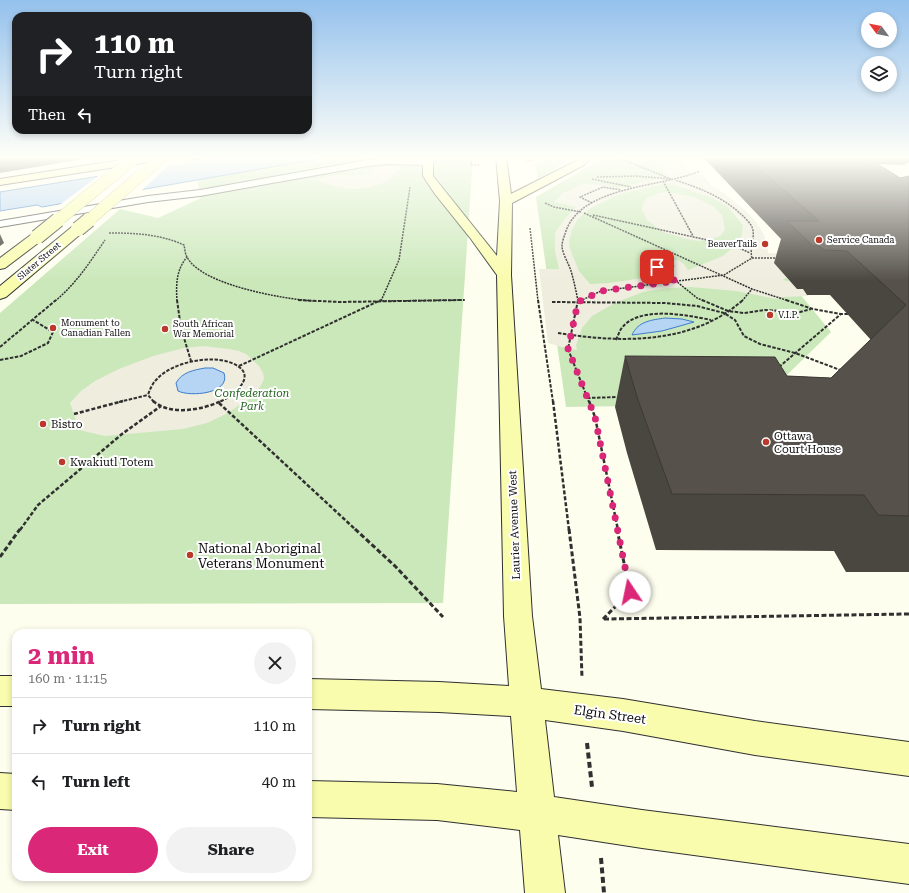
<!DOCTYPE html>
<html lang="en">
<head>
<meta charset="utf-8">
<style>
  body { margin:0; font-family:"Roboto Serif",serif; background:#f2f2f2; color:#202124; height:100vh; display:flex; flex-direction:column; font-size:15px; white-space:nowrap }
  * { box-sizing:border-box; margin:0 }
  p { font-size:13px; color:#757577 }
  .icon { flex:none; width:22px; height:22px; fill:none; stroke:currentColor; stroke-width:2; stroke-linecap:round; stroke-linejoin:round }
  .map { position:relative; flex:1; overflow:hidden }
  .panel { position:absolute; left:12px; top:629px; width:300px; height:252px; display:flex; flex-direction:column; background:#fff; border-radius:12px; box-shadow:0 2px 6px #0003 }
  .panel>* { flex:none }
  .hud { position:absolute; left:12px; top:12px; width:300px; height:122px; border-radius:12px; box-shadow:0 2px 6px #0003; background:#202124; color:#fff; overflow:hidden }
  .needle { width:26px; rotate:302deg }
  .buttons { position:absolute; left:861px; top:12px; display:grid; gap:8px }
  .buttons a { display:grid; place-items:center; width:36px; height:36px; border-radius:50%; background:#fff; box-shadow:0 2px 6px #0003; font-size:20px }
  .pin { position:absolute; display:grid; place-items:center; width:34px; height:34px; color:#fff; margin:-17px; border-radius:8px; box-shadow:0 2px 6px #0006 }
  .me { position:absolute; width:44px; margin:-22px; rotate:349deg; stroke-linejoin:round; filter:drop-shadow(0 0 3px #0008) }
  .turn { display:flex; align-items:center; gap:14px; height:84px; padding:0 16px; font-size:18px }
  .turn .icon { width:52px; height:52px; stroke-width:2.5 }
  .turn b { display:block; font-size:28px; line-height:34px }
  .then { display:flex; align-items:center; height:38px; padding:0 16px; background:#0003; gap:8px; font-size:15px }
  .round { display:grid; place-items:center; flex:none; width:42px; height:42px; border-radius:21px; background:#f2f2f2 }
  .summary { display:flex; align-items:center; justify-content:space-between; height:68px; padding:0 16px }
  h1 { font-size:24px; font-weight:700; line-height:30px; color:#db2777 }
  .action { display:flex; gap:8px; margin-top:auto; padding:8px 16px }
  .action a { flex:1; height:46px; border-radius:24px; background:#db2777; color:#fff; font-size:16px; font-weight:700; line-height:46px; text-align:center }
  .action a+a { background:#f2f2f2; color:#202124 }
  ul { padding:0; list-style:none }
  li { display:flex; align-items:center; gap:12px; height:56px; padding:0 16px; border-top:1px solid #e0e0e0 }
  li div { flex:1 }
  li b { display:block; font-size:15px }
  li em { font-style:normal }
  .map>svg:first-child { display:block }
  .green { fill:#cbe8ba }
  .plaza { fill:#eeedde; fill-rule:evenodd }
  .water { fill:#b6d4f4; stroke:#3f7dc9 }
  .pier { fill:#fefeef }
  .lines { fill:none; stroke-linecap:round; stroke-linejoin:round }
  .service-casing { stroke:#414141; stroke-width:2 }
  .tertiary-casing { stroke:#414141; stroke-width:2 }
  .secondary-casing { stroke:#303030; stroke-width:2 }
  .path-far4 { stroke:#303030; stroke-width:1.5; stroke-dasharray:2 1; stroke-linecap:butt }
  .path-far3 { stroke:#303030; stroke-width:2; stroke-dasharray:3.5 1.5; stroke-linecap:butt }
  .path-far2 { stroke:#303030; stroke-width:2.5; stroke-dasharray:4 2; stroke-linecap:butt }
  .path-far1 { stroke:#303030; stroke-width:3; stroke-dasharray:5 2.5; stroke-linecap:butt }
  .path { stroke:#303030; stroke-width:4; stroke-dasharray:6 3.5; stroke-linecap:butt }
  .service { fill:#fff; fill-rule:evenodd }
  .tertiary { fill:#fff; fill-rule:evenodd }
  .secondary { fill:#f9fcad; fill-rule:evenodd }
  .secondary-bridge-far1-casing { stroke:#303030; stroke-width:12; stroke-linecap:butt }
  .secondary-bridge-casing { stroke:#303030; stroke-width:16; stroke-linecap:butt }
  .secondary-bridge-far1 { stroke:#f9fcad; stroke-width:12 }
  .secondary-bridge { stroke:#f9fcad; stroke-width:14 }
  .wall { fill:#4a4640 }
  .shaded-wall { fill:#3c3934 }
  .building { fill:#56514b; stroke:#3c3934 }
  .route { stroke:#db2777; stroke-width:7; stroke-dasharray:0 12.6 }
  .poi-dot { fill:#ba392a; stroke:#fff; stroke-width:1.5 }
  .labels { text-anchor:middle; stroke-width:4; stroke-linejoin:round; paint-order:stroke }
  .far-poi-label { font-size:9px; fill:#0e0e0e; stroke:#fff; text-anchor:start }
  .far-street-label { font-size:9px; fill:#0e0e0e; stroke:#fff }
  .park-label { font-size:11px; font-style:italic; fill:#246420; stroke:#fff }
  .poi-label { font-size:11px; fill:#0e0e0e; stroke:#fff; text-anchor:start }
  .street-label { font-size:11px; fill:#0e0e0e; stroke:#fff }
  .near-poi-label { font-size:13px; fill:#0e0e0e; stroke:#fff; text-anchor:start }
  .near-street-label { font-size:13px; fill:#0e0e0e; stroke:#fff }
</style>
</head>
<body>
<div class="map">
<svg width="909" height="893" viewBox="0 0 909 893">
  <rect width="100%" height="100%" fill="#fefeef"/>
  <g class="green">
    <path d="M335 156H473L443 603 0 604V313L120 209 158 218 201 198 197 179Z"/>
    <path d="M538 156H573L568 161 538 179 535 162 539 161Z"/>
    <path d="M599 156 675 157 692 177H704L831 332 757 404 566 407 536 197 593 164Z"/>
  </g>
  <g class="plaza">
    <path d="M671 156 678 158 693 174H702V178L708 184 724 193 746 211 756 222 764 235 767 244 768 253H815L780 269 787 277 783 280 791 282 797 289H803L809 296 782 297 776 299 736 291 691 287 668 288 643 292 615 303 592 316 582 328 576 345 577 350 568 349 548 343 539 269H559L555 251V233L564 220 576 207 554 202 563 193 584 184 606 185 617 188 664 177V170L661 167 665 165H672ZM668 183 713 198 731 209 743 224 742 235 735 246 723 256 688 270 684 264 678 260 660 261 652 266 656 276 609 283 590 284 579 271 570 249 569 242 572 230 578 219 591 208 620 194Z"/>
    <path d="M391 166 401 167 386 182 368 188 350 189 333 186 318 180H309L338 175H361L371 172 376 168Z"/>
    <path d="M669 192 694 197 713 206 722 215 725 230 720 236 710 239 699 241 687 239 663 232 647 220 642 209 643 203 647 198 659 193Z"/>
    <path d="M203 346 229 349 239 351 246 354 259 366 263 373 264 379 260 387 251 398 224 415 207 423 183 429 105 436 79 430 70 403 81 391 95 381 119 369 153 356 184 348Z"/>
  </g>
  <g class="water">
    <path d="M225 156H335L42 207 37 205 0 211V192Z"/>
    <path d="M665 318 682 319 694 322 662 331 632 335C638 321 652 320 665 318Z"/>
    <path d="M205 368H213L224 373C231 394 190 397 178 391L176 383C182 372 194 370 205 368Z"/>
  </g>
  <path class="pier" d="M225 156H230L170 166 169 165 141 191 58 206 101 174Z"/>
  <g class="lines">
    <g class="service-casing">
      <path id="service" d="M388 158 428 159 432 162 428 165 388 164 368 166 200 196 148 202 0 227V221L148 196 200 190 368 160Z"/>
    </g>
    <g class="tertiary-casing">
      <path id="tertiary" d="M429 156H440L432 164H424L423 162Z"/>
    </g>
    <g class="secondary-casing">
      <g id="secondary">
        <path d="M146 156H173L168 159 0 185V179Z"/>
        <path d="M496 156H506L511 194 576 161 581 156H592L584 165 512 203 511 275 532 616 541 689 623 699 755 721 909 742V776L755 755 623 731 545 720 554 797 642 810 909 844V884L642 848 558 835 565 893H525L520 830 437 820 308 817V781L437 784 517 792 511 716 439 712 308 709V679L439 682 509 686 504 616 497 275 471 239 435 194 423 176V162L428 159 432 160 433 162V176L497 256 500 201Z"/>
        <path d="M78 225 83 226 85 229 83 232 6 297 0 299V286L73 226Z"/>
        <path d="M37 233 42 234 44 237 42 240 5 268 0 269V258L32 234Z"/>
        <rect x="0" y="676" width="16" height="30"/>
        <path d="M0 773 16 774V810L0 809Z"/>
      </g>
    </g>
    <g class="path-far4">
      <path d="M472 156 471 165H480"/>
      <path d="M614 156 671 179"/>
      <path d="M189 160 216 156"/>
      <path d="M525 161 534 160 533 156"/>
      <path d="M597 177 636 176 670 179"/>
      <path d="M592 179 631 187"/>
      <path d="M663 181 693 236"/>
      <path d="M545 203 554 207 581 212"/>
      <path d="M592 203 580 197 603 187 621 190"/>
      <path d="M584 213 752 289 789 301"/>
      <path d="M593 215 735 246 750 253"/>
      <path d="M530 228 538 301"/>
      <path d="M109 233C135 233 160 234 184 245 185 249 185 254 187 257 201 285 284 299 313 301"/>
      <path d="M752 258H778"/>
      <path d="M657 267 660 274 676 281 697 298 704 301"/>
      <path d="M657 267H661L665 271H668L667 265 675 266"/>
      <path d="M55 301C76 284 90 262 105 240"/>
      <path d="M177 301C176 285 176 270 187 257"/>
      <path d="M381 301 399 260 410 187"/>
      <path d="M382 301 465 300"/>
      <path d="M578 301C576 291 574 281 571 271 569 264 562 253 562 246 562 242 564 237 565 234 579 185 661 188 700 171"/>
      <path d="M580 301 601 291 724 275 752 258C749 248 756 237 752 227 750 223 746 219 743 216 723 197 700 188 675 180"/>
      <path d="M742 301 752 289"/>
    </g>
    <g class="path-far3">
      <path d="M177 300 181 328 191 361"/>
      <path d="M298 300 340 302 464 300"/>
      <path d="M538 300 553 402"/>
      <path d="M578 300 568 349 589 402"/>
      <path d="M702 300 728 311 744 313 765 310 800 312 811 309"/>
      <path d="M786 300 813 309 841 314"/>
      <path d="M552 302 665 303 697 306 724 313 735 320 744 336 760 344 795 353 843 371"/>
      <path d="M578 302 582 300"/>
      <path d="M558 333C621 343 692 345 743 300"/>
      <path d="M616 340C618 336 619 332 621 329 638 305 687 315 711 320"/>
      <path d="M0 347 56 300"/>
      <path d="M0 360 21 356 48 343 53 332 33 320"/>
      <path d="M239 366 381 300"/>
      <path d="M779 367 841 314H850"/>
      <path d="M587 398 619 397"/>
      <path d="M119 402 148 395"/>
      <path d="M154 402 148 395C150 389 152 384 157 379 173 361 219 352 239 367 256 379 230 398 219 402"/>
    </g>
    <g class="path-far2">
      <path d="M153 401C171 416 202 410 221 401"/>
      <path d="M553 401 569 530"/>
      <path d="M589 401 595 417 618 530"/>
      <path d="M219 403 356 530"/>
      <path d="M74 414 123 401"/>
      <path d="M20 530 38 505 122 434 161 406"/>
    </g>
    <g class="path-far1">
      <path d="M355 529 396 567 443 617"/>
      <path d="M569 529 580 618 582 678"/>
      <path d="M0 557 20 529"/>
      <path d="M603 619 630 592 617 529"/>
      <path d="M604 619 909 614"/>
    </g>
    <g class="path">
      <path d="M587 743 592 787"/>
      <path d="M601 858 604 893"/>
    </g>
    <use href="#service" class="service"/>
    <use href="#tertiary" class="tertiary"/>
    <use href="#secondary" class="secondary"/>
    <g class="secondary-bridge-far1-casing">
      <g id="secondary-bridge-far1">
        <path d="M57 221 137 156"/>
        <path d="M88 221 163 156"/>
      </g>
    </g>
    <g class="secondary-bridge-casing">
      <g id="secondary-bridge">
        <path d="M78 229 89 220"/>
        <path d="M37 237 58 220"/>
      </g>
    </g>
    <use href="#secondary-bridge-far1" class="secondary-bridge-far1"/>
    <use href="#secondary-bridge" class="secondary-bridge"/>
  </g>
  <path class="wall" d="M702 156H909V163H905V165L878 164 900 178 909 176V572H846L834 551 656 550 627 453 615 407 625 356 787 376 831 378 871 340 830 295H807L803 289H797L774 263 781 239Z"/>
  <g class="shaded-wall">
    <path d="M0 156H102L0 173Z"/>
    <path d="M0 234 4 243 0 246Z"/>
  </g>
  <path class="building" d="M745 156H849L873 161 900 178 909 176V516L878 515 864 495 672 494 638 400 625 356 775 357 787 376 831 378 906 305 847 251 824 250 819 246H813L787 221H819Z"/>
  <linearGradient id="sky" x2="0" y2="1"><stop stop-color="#94c1ed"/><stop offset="0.56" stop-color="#fffff8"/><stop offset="1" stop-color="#fffff8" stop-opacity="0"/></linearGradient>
  <rect width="909" height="281" fill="url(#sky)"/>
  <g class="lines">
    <path class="route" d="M630 592 595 417 568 349 578 302 601 291 676 281 660 274 657 267"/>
  </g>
  <g class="poi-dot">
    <circle cx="819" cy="240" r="4"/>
    <circle cx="765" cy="244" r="4"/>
    <circle cx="770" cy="315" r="4"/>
    <circle cx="53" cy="328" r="4"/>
    <circle cx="165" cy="329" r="4"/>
    <circle cx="43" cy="424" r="4"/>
    <circle cx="766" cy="442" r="4"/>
    <circle cx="62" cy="462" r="4"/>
    <circle cx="190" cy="555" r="4"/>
  </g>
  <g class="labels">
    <g class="far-poi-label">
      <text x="827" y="243">Service Canada</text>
      <text x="757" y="247" text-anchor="end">BeaverTails</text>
      <text x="778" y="318">V.I.P.</text>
      <text x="61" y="326">Monument to<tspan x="61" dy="10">Canadian Fallen</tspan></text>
      <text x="173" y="327">South African<tspan x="173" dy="10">War Memorial</tspan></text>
    </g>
    <g class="far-street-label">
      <text transform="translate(39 261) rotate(-40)" y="3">Slater Street</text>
    </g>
    <g class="park-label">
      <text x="252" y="397">Confederation<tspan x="252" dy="13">Park</tspan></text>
    </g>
    <g class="poi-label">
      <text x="51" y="428">Bistro</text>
      <text x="774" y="440">Ottawa<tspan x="774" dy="13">Court House</tspan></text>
      <text x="70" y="466">Kwakiutl Totem</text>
    </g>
    <g class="street-label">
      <text transform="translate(514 525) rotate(-92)" y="4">Laurier Avenue West</text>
    </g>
    <g class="near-poi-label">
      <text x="198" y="553">National Aboriginal<tspan x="198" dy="15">Veterans Monument</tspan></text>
    </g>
    <g class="near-street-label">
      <text transform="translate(610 714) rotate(8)" y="5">Elgin Street</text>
    </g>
  </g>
</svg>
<div class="buttons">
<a><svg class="needle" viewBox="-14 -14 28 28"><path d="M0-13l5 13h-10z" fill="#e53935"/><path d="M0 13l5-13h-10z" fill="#757577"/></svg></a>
<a><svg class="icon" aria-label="layers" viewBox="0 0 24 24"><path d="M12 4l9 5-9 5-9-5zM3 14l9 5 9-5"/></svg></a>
</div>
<div class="pin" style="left:657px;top:267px;background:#d93025"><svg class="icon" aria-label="arrive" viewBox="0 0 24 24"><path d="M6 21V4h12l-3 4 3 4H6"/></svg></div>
<svg class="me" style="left:630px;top:592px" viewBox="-20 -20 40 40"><circle r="19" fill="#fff"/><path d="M0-13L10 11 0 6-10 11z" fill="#db2777"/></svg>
<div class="hud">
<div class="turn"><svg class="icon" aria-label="right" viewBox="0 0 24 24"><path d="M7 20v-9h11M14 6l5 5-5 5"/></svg><div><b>110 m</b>Turn right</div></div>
<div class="then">Then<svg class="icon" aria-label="left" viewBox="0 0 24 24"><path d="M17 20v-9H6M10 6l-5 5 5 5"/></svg></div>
</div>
<section class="panel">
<div class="summary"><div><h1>2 min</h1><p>160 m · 11:15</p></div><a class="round"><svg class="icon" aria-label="close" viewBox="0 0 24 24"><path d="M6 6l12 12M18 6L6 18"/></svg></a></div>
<ul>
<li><svg class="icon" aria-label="right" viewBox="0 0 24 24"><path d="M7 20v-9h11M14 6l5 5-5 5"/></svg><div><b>Turn right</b></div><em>110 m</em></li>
<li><svg class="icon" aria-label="left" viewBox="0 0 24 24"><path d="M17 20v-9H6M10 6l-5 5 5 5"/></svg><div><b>Turn left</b></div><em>40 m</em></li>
</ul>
<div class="action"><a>Exit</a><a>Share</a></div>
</section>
</div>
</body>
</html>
